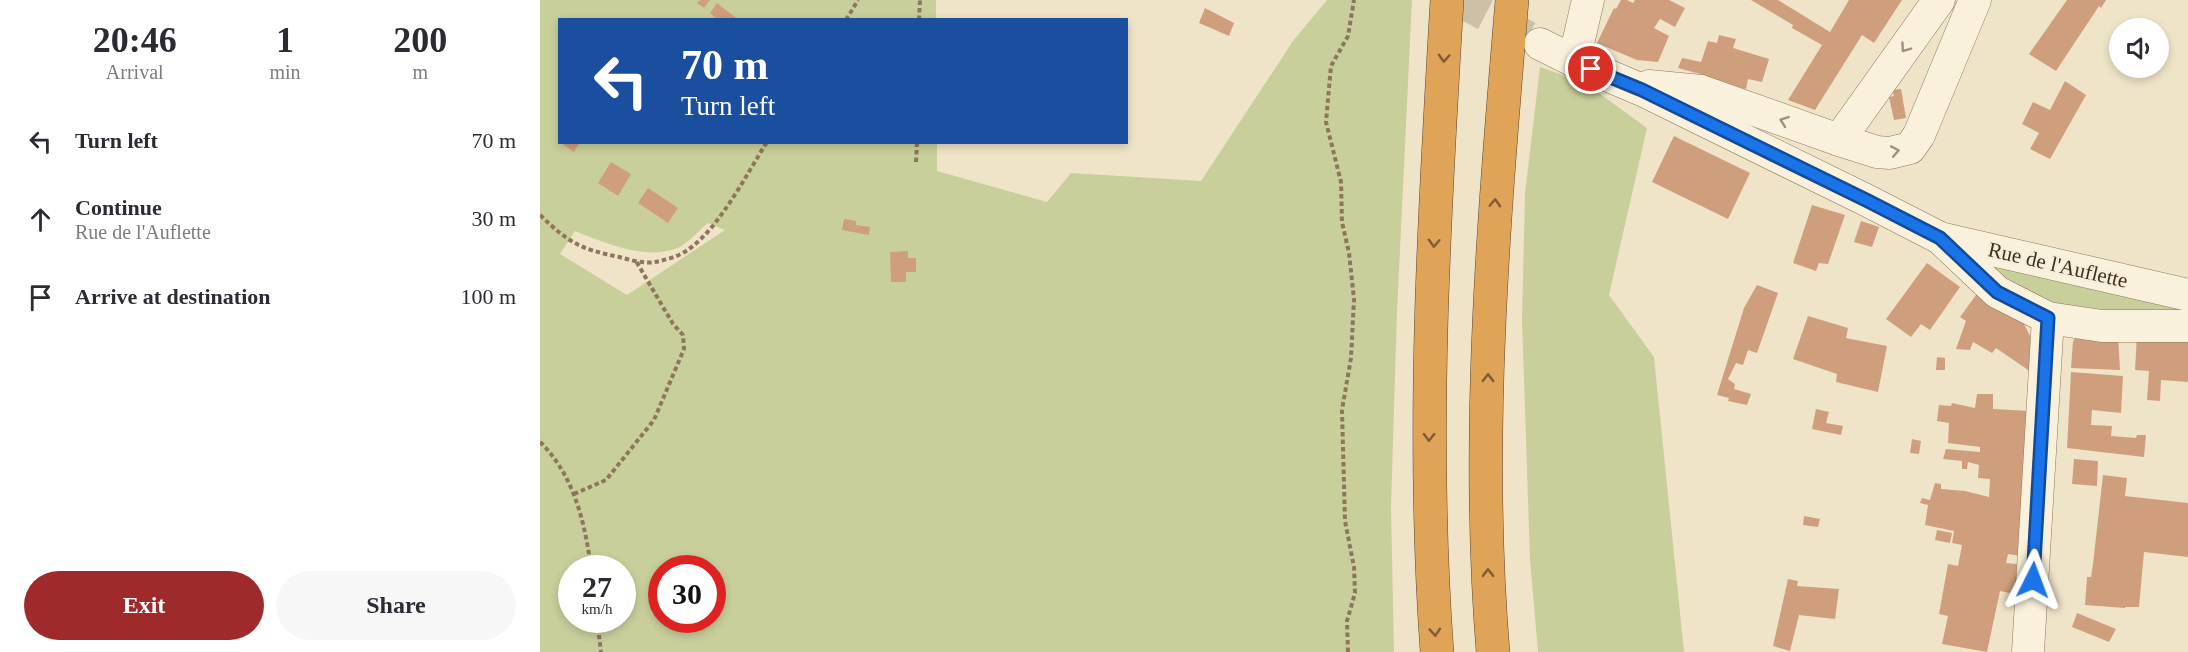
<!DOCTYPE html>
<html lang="en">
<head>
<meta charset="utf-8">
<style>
  body { margin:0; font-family:Georgia,serif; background:#f7f7f7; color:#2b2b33; height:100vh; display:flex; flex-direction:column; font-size:22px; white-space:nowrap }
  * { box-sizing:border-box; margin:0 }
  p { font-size:20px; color:#7c7c81 }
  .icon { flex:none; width:33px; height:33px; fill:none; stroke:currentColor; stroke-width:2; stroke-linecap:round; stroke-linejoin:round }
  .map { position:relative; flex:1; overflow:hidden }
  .side { display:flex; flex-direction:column; background:#fff; width:540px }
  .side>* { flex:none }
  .guide { position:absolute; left:18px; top:18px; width:570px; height:126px; border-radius:0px; box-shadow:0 3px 9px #0003; background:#1a4fa0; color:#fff; overflow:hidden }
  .tools { position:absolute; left:1569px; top:18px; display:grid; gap:12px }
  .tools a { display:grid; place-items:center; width:60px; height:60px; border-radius:50%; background:#fff; box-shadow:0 3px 9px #0003; font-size:30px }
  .speed { position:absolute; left:18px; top:555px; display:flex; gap:12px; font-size:30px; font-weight:700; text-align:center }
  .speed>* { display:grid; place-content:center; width:78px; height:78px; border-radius:50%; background:#fff; box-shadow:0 3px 9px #0003; line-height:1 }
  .speed small { font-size:15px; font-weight:400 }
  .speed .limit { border:9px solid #d22; background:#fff; color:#111 }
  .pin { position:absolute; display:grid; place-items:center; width:51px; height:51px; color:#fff; margin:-26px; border:3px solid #fff; border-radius:50%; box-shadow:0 2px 6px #0007 }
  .me { position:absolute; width:66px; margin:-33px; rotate:3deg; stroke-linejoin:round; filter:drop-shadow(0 0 4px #0008) }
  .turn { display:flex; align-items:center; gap:21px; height:126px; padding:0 24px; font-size:27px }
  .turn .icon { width:78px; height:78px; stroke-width:2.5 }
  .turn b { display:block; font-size:42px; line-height:51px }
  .eta { display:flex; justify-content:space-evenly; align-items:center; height:102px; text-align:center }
  .eta b { font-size:36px; font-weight:700; line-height:42px }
  .cta { display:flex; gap:12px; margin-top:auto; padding:12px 24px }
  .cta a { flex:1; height:69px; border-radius:36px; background:#9e2a2b; color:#fff; font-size:24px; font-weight:700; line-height:69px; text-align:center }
  .cta a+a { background:#f7f7f7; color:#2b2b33 }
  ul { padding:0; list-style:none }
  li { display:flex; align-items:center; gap:18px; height:78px; padding:0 24px }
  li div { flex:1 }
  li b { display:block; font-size:22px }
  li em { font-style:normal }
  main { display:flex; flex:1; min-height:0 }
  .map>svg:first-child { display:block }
  .green { fill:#c9cf9b; fill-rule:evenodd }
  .building { fill:#cf9f7d }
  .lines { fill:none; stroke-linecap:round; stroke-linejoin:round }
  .minor-tunnel { stroke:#ccc0a6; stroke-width:32; stroke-dasharray:32 16; stroke-linecap:butt }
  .minor-casing { stroke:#8d765c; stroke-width:33 }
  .highway-casing { stroke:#5b4430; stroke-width:34 }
  .path { stroke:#8d765c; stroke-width:4; stroke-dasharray:4.5 3; stroke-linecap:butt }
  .minor { stroke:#faf1dc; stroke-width:32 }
  .highway { stroke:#e0a458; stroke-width:33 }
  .oneway { stroke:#9c907e }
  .oneway2 { stroke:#7e5d36 }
  .route-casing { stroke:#114b97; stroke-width:15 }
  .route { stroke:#1a73e8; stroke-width:10 }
  .labels { text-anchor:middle; stroke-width:5; stroke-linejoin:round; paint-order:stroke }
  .street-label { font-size:21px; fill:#3d2e20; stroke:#f7eed8 }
</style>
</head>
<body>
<main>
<section class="side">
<div class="eta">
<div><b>20:46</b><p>Arrival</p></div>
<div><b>1</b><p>min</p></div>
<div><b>200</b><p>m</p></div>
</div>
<ul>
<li><svg class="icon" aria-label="left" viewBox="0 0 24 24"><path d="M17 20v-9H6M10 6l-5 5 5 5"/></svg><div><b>Turn left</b></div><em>70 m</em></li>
<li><svg class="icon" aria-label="ahead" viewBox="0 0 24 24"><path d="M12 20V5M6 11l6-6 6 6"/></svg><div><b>Continue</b><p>Rue de l'Auflette</p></div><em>30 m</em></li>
<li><svg class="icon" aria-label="arrive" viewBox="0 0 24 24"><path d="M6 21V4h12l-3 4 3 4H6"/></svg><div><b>Arrive at destination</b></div><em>100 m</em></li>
</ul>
<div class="cta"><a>Exit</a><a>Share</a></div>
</section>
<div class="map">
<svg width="1648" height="652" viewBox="0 0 1648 652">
  <rect width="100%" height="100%" fill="#f0e4c8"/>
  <g class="green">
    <path d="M0 0H396V19L20 20V142L397 143V171L507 202 531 173 661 181 753 41 787 0H872L857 312 851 507 854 652H0ZM168 223 185 230 87 295 20 254 35 231C63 242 104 260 135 249 146 246 158 231 168 223ZM32 568H82V620H32ZM122 568H172V620H122Z"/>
    <path d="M1000 67 1045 83 1107 128 1069 295 1114 357 1144 652H998L990 560 982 320 985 193Z"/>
    <path d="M1446 259 1648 310V315L1564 314 1506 305 1464 282Z"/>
  </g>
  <g class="building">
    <path d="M160 0H170L164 8 157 3Z"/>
    <path d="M1081 0H1087L1093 3 1095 0H1129L1145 8 1135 27 1120 19 1114 28 1129 36 1118 62 1097 60 1057 43 1074 8 1076 9Z"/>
    <path d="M1211 0H1238L1290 32 1309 0H1362L1334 43 1322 35 1275 110 1248 100 1282 45 1252 28 1253 25Z"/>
    <path d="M1527 0H1566L1561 8 1559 6 1516 71 1489 54Z"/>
    <path d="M177 3 199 20H178L170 13Z"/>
    <path d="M665 8 694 23 689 36 659 23Z"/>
    <path d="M1179 35 1196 39 1193 48 1229 59 1222 82 1208 79 1206 89 1166 78 1167 76 1138 68 1142 58 1161 62 1168 41 1177 43Z"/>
    <path d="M1525 81 1546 95 1510 159 1490 149 1499 133 1482 124 1493 102 1510 110Z"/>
    <path d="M1361 89 1366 118 1354 120 1349 97 1354 96 1352 90Z"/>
    <path d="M1134 136 1210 173 1188 219 1112 182Z"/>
    <path d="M20 142H40L34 152Z"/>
    <path d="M71 162 91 174 78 196 58 183Z"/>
    <path d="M108 188 138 208 128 223 98 203Z"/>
    <path d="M1272 205 1305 215 1288 264 1279 263 1276 271 1253 263Z"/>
    <path d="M304 219 316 221V225L330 227 329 235 302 230Z"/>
    <path d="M1321 221 1339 227 1332 247 1314 242Z"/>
    <path d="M368 251V258H376V272H366V282H351L350 252Z"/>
    <path d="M1387 263 1420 287 1390 330 1381 324 1371 337 1346 319Z"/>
    <path d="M1217 285 1238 293 1217 353 1208 350 1203 365 1196 363 1188 379 1195 384 1194 389 1211 394 1207 405 1188 401 1189 398 1177 395 1204 308Z"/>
    <path d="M1442 287 1481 318 1492 340 1491 372 1456 348 1452 353 1433 342 1430 350 1416 349 1426 321 1420 317Z"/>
    <path d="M1268 316 1308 328 1306 338 1347 346 1338 392 1296 382 1297 374 1253 359Z"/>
    <path d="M1539 334 1578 335 1580 370 1531 368 1533 341Z"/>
    <path d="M1597 335 1648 337V382L1621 380 1620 401 1607 400 1609 371 1595 370Z"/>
    <path d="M1397 357 1405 358V370H1396Z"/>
    <path d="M1531 372 1583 376 1581 413 1552 410 1551 425 1572 426 1571 436 1596 438 1597 435H1606L1604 457 1527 448Z"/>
    <path d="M1437 394H1453V409L1490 411 1480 556 1468 554 1466 563 1477 564 1475 594 1460 591 1447 652 1402 644 1408 616 1399 614 1408 564 1418 566 1422 545 1412 543 1414 531 1385 525 1388 505 1380 503 1382 498 1390 500 1395 483 1401 484V489L1425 491 1449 497 1450 479 1438 478 1439 465 1428 462 1427 469H1422V461L1403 459 1406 449 1440 452V447L1408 443 1409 423 1397 421 1399 405 1411 406 1412 403 1435 408Z"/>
    <path d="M1276 409 1289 412 1286 423 1303 426 1301 435 1272 429Z"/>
    <path d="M1372 439 1381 441 1379 454 1370 453Z"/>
    <path d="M1534 459 1558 461 1557 486 1532 484Z"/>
    <path d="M1563 475 1587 478 1585 496 1648 503V557L1604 552 1599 607H1585V608L1545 605 1547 577H1551L1553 564Z"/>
    <path d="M1264 516 1280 519 1278 527 1263 525Z"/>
    <path d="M1397 530 1412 533 1410 543 1395 540Z"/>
    <path d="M1248 579 1258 581 1257 586 1299 589 1295 619 1259 615 1250 651 1233 646Z"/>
    <path d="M1537 613 1576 629 1569 642 1532 627Z"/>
  </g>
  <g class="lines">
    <path class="minor-tunnel" d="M917 0 992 39"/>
    <g class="minor-casing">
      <g id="minor">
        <path d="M1000 44 1034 61 1102 90 1328 201 1400 238 1648 295"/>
        <path d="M1034 61 1048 0"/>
        <path d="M1109 86 1161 91 1299 140 1337 152 1350 153 1370 148 1379 135 1435 0"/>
        <path d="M1299 140 1399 0"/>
        <path d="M1400 238 1457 292 1508 318 1562 326H1648"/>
        <path d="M1488 652 1508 318"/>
      </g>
    </g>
    <g class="highway-casing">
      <g id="highway">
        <path d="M897 652C881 435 894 217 907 0"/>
        <path d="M953 652C935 435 954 217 972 0"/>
      </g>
    </g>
    <g class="path">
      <path d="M306 20 318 0"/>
      <path d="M379 20 380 0"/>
      <path d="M376 162 377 142"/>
      <path d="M0 215C29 243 40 249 79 257 90 260 104 264 115 262 126 260 140 256 149 249 180 227 206 175 227 142"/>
      <path d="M0 442C34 475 45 523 51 568"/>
      <path d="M34 494 66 480 114 420 144 349 143 335 133 324 96 261"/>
      <path d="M57 620 61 652"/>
      <path d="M808 652 807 621 815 593 814 567 805 521 802 410 811 358 814 299 809 253 802 222 801 182 786 122 791 66 808 36 814 0"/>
    </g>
    <use href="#minor" class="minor"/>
    <use href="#highway" class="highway"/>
  </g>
  <defs><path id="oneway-chevron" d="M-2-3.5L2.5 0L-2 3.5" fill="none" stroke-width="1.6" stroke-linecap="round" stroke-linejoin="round" transform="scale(1.5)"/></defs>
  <g class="oneway">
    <use href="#oneway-chevron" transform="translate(1365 48) rotate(125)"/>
    <use href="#oneway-chevron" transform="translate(1244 121) rotate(-160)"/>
    <use href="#oneway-chevron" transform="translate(1355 151) rotate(-11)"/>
  </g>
  <g class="oneway2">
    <use href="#oneway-chevron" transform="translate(904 58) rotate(93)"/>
    <use href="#oneway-chevron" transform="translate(955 203) rotate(-87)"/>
    <use href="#oneway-chevron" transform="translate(894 243) rotate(92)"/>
    <use href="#oneway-chevron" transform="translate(948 378) rotate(-89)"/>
    <use href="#oneway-chevron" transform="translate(889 437) rotate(91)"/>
    <use href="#oneway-chevron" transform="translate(948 573) rotate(-91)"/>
    <use href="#oneway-chevron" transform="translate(895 632) rotate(86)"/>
  </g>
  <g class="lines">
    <g class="route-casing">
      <path id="route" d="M1051 69 1102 90 1328 201 1400 238 1457 292 1508 318 1493 580"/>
    </g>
    <use href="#route" class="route"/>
  </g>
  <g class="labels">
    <g class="street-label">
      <text transform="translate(1518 265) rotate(13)" y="7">Rue de l'Auflette</text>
    </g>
  </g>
</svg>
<div class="tools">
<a><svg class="icon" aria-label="sound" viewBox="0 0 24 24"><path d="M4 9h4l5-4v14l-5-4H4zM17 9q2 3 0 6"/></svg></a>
</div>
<div class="speed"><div>27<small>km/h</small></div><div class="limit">30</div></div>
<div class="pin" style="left:1051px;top:69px;background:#d93025"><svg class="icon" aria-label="arrive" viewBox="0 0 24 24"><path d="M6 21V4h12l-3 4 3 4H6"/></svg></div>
<svg class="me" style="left:1493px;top:580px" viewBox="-20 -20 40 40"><path d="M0-17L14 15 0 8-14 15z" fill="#1a73e8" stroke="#fff" stroke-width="4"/></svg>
<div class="guide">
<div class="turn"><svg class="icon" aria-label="left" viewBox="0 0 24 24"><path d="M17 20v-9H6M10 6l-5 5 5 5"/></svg><div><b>70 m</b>Turn left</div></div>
</div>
</div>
</main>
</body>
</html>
